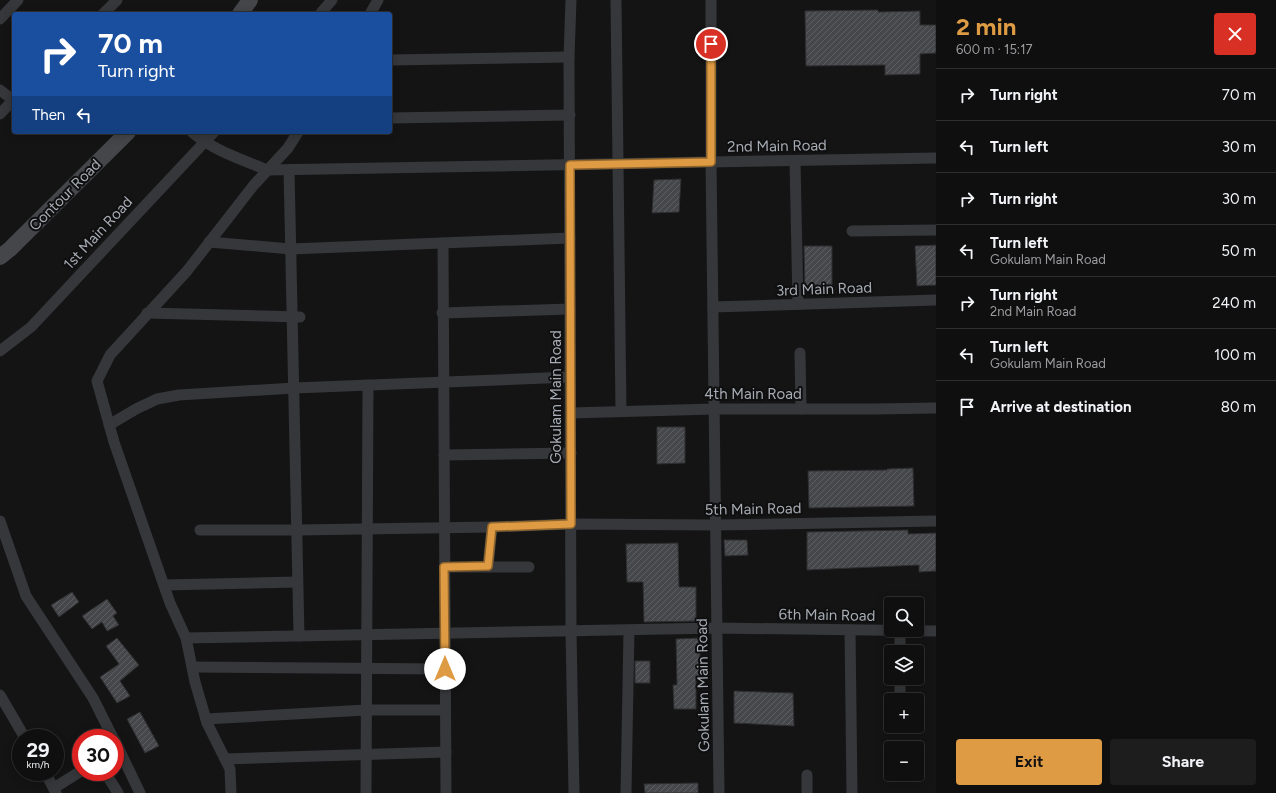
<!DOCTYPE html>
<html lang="en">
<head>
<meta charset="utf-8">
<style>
  body { margin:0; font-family:Figtree,sans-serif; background:#1d1d1e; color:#f1f3f6; height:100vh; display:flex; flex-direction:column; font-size:15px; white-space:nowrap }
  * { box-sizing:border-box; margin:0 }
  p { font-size:13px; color:#9b9c9f }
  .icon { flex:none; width:22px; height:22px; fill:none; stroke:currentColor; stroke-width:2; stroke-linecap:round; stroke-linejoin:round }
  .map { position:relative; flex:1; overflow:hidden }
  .details { display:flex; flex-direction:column; background:#0f0f10; width:340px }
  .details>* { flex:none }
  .banner { position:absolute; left:12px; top:12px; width:380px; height:122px; border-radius:4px; box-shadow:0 2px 10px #0003,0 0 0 1px #2f2f30; background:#1a4fa0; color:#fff; overflow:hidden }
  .controls { position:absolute; left:884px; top:597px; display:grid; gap:8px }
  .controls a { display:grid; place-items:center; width:40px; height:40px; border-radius:4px; background:#0f0f10; box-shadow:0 2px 10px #0003,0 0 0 1px #2f2f30; font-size:20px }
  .speed { position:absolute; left:12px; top:729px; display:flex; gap:8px; font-size:20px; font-weight:700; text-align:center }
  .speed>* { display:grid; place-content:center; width:52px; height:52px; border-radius:50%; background:#0f0f10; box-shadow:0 2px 10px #0003,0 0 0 1px #2f2f30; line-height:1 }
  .speed small { font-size:10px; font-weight:400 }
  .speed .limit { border:6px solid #d22; background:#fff; color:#111 }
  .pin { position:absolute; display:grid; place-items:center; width:34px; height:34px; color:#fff; margin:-17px; border:2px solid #fff; border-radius:50%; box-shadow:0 1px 4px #0007 }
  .me { position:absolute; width:44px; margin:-22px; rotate:0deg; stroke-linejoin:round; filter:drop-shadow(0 0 3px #0008) }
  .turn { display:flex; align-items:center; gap:14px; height:84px; padding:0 20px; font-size:18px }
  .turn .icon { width:52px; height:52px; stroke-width:2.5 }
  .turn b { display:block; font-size:28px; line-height:34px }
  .then { display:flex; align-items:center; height:38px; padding:0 20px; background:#0003; gap:8px; font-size:15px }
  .round { display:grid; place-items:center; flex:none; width:42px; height:42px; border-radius:4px; background:#1d1d1e }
  .head { display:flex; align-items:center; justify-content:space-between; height:68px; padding:0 20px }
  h1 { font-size:24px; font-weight:700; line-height:30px; color:#de9b43 }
  .cta { display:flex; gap:8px; margin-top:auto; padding:8px 20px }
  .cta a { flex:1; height:46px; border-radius:4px; background:#de9b43; color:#111; font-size:16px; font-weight:700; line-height:46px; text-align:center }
  .cta a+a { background:#1d1d1e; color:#f1f3f6 }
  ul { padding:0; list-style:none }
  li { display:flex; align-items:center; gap:12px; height:52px; padding:0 20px; border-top:1px solid #2f2f30 }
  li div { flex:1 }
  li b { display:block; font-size:15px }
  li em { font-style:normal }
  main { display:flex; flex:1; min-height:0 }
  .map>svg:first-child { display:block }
  .building { fill:url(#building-hatch); stroke:#2e2e31 }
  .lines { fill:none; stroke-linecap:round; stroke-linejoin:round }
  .minor { stroke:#35373a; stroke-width:11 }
  .secondary { stroke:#44464a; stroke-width:16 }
  .route-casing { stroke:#90652c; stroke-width:10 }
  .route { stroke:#de9b43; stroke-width:7 }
  .labels { text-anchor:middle; stroke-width:4; stroke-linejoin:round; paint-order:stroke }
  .street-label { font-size:15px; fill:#a7acb4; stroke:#0f0f10 }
</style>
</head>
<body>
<main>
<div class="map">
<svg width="936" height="793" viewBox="0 0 936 793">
  <defs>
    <pattern id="building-hatch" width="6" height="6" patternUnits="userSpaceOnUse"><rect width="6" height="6" fill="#46474a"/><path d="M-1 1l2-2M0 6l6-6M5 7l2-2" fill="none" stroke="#5e5f62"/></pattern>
  </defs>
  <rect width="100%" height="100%" fill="#141415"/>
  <g class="building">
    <path d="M878 10V12L920 11V25H936V53L920 54V74L885 75V65L806 66 805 11Z"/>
    <path d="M681 179 679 212 652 213 654 180Z"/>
    <path d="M936 245V285L917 286 915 246Z"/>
    <path d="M804 246H832V290H805Z"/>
    <path d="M657 427H685V463L657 464Z"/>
    <path d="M913 468 914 506 809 508 808 471 887 470V469Z"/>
    <path d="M908 530V534L936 533V571L919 572V565L807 570V532Z"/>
    <path d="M724 540H747L748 555 725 556Z"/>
    <path d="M678 543 679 587H696V621L644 622 643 582H627L626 544Z"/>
    <path d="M72 592 79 602 59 617 51 605Z"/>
    <path d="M107 599 117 613 113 616 119 625 107 631 102 622 92 629 82 616Z"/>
    <path d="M117 638 139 665 120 681 130 696 117 703 100 677 119 664 106 646Z"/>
    <path d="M700 638V680H696V709H674L673 685H677L676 639Z"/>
    <rect x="635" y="661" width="15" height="22"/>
    <path d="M734 691 793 693 794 726 734 723Z"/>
    <path d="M140 712 159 746 145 753 127 719Z"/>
    <path d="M698 783V793H645L644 784Z"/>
  </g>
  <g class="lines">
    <g class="minor">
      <path d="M571 0 569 57 571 631 574 793"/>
      <path d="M616 0 621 411"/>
      <path d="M711 0V162L719 793"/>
      <path d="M103 14 117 0"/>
      <path d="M320 14 332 0"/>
      <path d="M370 14 378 0"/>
      <path d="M0 19 18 0"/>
      <path d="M390 60 569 57"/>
      <path d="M0 90 13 100"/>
      <path d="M0 114 14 99"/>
      <path d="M390 118 570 115"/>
      <path d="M192 132C214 151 241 159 267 170L936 158"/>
      <path d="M795 161 798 304"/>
      <path d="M289 170 299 636"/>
      <path d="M852 231 936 230"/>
      <path d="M209 242 291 249 570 238"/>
      <path d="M443 243 446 793"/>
      <path d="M713 307 936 300"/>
      <path d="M147 313 300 317"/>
      <path d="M442 313 570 309"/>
      <path d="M0 351 31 327 214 132"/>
      <path d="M800 353 801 409"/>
      <path d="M571 413 714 409H874L936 408"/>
      <path d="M109 425 136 409 157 399 179 395 294 388 570 377"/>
      <path d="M444 455 571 453"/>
      <path d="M0 521 26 596 93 698 113 738"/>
      <path d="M200 530H297L492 527"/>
      <path d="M445 567H488"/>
      <path d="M529 567H488L492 527 571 524 716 525 936 521"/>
      <path d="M164 585 297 582"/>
      <path d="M850 630 852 793"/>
      <path d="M900 631V652"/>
      <path d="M186 638 717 628 936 631"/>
      <path d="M192 667 445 669"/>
      <path d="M900 678V692"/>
      <path d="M0 695 25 738"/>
      <path d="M206 719 366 710H445"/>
      <path d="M115 741 140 793"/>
      <path d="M225 759 446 752"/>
      <path d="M45 772 56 793"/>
      <path d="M105 772 118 793"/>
      <path d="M807 775V793"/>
      <path d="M54 788 81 771"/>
      <path d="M231 793 230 769 207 723 195 682 186 638 170 603 114 442 97 381 110 355 187 271 253 186 288 148 298 132"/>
      <path d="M366 793 368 385"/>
      <path d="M626 793 629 630"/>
    </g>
    <g class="secondary">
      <path d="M240 14 250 0"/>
      <path d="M0 257 10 249 128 132"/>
    </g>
  </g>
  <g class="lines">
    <g class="route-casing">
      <path id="route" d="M445 669 444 567 488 566 492 527 571 524 570 165 711 162V44"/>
    </g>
    <use href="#route" class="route"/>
  </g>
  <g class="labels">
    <g class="street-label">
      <text transform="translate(777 146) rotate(-1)" y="5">2nd Main Road</text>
      <text transform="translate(65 195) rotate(-45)" y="5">Contour Road</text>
      <text transform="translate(98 233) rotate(-47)" y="5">1st Main Road</text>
      <text transform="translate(824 289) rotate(-2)" y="5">3rd Main Road</text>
      <text x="753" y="399">4th Main Road</text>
      <text transform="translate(556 397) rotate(-90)" y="5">Gokulam Main Road</text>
      <text transform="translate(753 509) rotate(-1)" y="5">5th Main Road</text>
      <text transform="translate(827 615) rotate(1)" y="5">6th Main Road</text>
      <text transform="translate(703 685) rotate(-91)" y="5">Gokulam Main Road</text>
    </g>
  </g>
</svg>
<div class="controls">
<a><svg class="icon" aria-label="search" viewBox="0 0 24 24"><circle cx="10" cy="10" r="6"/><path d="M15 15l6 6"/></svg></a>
<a><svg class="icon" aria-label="layers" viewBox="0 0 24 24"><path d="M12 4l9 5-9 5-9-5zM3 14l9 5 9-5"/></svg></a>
<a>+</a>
<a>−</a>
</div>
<div class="speed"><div>29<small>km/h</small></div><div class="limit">30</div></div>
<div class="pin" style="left:711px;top:44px;background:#d93025"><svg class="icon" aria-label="arrive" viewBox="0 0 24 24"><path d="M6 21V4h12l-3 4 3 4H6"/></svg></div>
<svg class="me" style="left:445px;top:669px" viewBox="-20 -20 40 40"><circle r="19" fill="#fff"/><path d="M0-13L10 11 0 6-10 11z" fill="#de9b43"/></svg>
<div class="banner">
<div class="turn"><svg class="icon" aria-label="right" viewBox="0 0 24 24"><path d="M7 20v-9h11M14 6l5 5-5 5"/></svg><div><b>70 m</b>Turn right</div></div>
<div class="then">Then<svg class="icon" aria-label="left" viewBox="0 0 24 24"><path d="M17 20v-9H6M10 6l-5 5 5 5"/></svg></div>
</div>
</div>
<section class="details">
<div class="head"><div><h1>2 min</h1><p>600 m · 15:17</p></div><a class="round" style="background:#d93025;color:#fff"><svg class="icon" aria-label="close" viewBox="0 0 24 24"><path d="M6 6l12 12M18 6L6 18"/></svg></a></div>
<ul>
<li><svg class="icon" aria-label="right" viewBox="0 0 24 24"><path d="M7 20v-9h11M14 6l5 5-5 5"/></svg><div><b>Turn right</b></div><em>70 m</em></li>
<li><svg class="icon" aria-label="left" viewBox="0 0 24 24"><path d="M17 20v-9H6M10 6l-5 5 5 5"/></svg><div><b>Turn left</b></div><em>30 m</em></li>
<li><svg class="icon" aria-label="right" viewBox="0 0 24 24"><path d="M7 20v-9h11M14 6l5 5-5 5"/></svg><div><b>Turn right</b></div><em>30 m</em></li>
<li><svg class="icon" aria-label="left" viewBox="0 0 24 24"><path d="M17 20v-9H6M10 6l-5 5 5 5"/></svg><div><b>Turn left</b><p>Gokulam Main Road</p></div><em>50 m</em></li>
<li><svg class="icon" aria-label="right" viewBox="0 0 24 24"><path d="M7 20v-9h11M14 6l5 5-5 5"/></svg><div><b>Turn right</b><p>2nd Main Road</p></div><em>240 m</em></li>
<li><svg class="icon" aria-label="left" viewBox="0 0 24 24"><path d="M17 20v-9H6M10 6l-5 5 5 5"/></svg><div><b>Turn left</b><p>Gokulam Main Road</p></div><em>100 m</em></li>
<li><svg class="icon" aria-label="arrive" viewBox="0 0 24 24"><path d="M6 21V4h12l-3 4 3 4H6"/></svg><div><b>Arrive at destination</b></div><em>80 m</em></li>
</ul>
<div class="cta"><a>Exit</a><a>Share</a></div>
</section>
</main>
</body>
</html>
